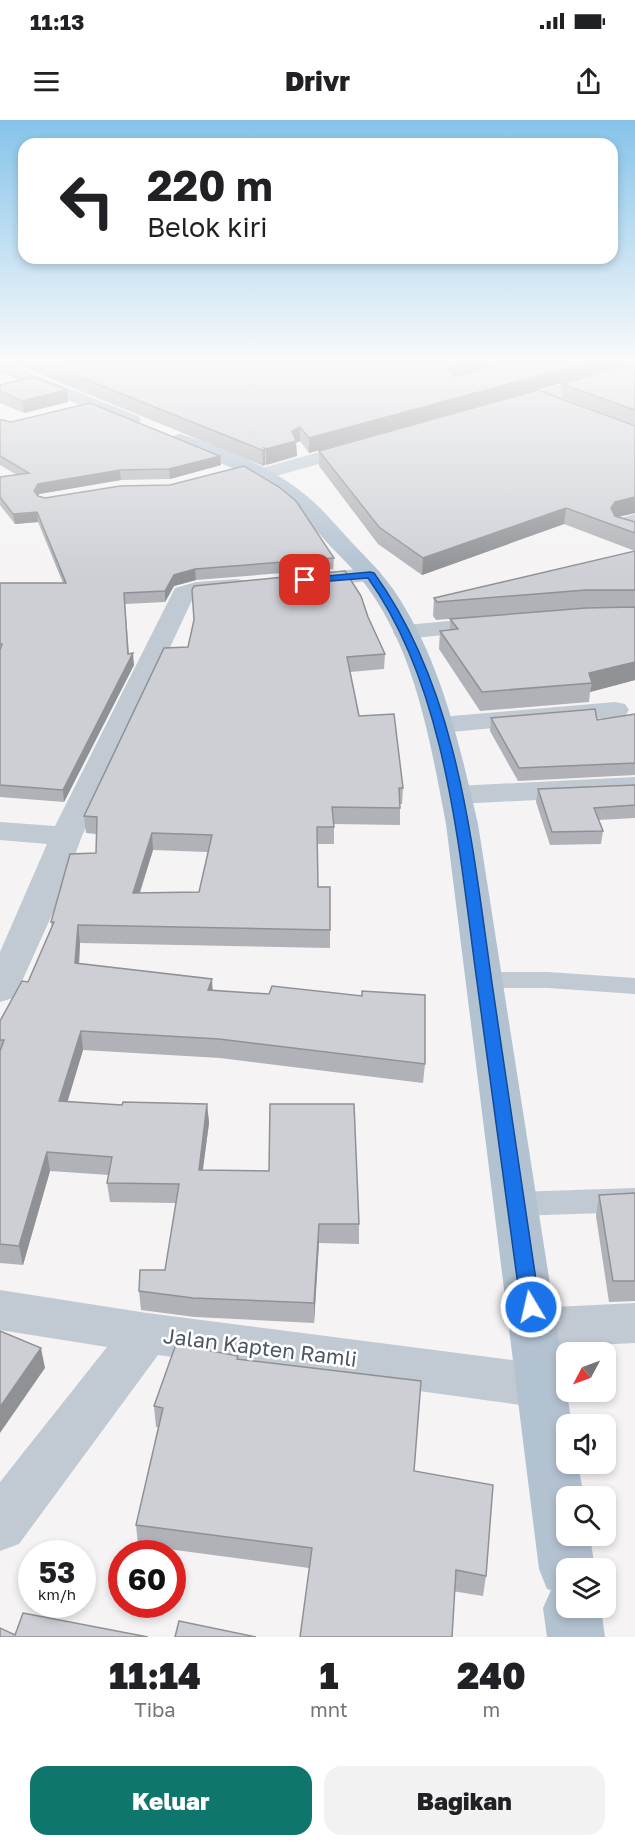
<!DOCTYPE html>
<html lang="id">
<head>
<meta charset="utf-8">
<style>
  body { margin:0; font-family:"Golos Text",sans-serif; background:#f2f2f2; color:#202124; height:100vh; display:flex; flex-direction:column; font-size:22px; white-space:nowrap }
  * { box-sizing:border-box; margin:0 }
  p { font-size:20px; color:#757577 }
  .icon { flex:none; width:33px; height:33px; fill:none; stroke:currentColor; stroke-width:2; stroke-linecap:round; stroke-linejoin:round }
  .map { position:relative; height:1517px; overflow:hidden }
  .details { display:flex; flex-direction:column; background:#fff; flex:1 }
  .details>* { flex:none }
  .banner { position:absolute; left:18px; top:18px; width:600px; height:126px; border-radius:18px; box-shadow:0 3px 9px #0003; background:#fff; color:#202124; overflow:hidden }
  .needle { width:39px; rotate:229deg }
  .fabs { position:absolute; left:556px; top:1222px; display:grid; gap:12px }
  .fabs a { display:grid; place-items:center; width:60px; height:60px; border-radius:12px; background:#fff; box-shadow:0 3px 9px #0003; font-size:30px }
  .speed { position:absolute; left:18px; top:1420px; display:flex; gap:12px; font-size:30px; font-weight:700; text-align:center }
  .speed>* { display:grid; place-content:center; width:78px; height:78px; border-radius:50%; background:#fff; box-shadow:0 3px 9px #0003; line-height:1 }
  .speed small { font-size:15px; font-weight:400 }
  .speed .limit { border:9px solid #d22; background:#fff; color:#111 }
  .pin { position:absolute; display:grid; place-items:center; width:51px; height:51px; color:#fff; margin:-26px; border-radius:12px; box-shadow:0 3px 9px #0006 }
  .me { position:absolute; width:66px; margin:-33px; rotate:351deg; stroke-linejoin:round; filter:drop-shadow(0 0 4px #0008) }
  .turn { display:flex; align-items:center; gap:21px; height:126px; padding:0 30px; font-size:27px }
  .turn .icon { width:78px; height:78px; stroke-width:2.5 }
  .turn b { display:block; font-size:42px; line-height:51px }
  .eta { display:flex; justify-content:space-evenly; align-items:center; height:102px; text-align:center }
  .eta b { font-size:36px; font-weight:800; line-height:42px }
  .action { display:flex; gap:12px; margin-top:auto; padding:12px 30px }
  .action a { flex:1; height:69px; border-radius:18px; background:#0f766e; color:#fff; font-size:24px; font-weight:800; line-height:69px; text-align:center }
  .action a+a { background:#f2f2f2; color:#202124 }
  .status { display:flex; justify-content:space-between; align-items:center; height:42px; padding:0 30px; background:#fff; direction:ltr }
  .status svg { height:16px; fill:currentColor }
  header { display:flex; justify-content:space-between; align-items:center; height:78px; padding:0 30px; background:#fff; font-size:27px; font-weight:800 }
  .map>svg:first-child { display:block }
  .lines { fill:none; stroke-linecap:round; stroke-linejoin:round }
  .service { fill:#c1cad2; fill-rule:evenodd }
  .minor { fill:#c1cad2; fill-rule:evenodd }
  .secondary { fill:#c1cbd6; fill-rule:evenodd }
  .primary { fill:#b3c2d1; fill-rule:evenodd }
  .wall { fill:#b0b2b7; fill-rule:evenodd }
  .shaded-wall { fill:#909195 }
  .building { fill:#cdcfd5; stroke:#909195; stroke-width:1.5; fill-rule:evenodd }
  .route { fill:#1a73e8; stroke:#114b97; stroke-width:1.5 }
  .labels { text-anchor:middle; stroke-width:5; stroke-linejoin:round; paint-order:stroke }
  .near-street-label { font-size:21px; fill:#4a5661; stroke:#fff }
</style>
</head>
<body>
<div class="status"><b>11:13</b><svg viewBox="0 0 49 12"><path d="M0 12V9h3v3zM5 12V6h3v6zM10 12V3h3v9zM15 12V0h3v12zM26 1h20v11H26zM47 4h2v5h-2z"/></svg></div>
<header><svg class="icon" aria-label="menu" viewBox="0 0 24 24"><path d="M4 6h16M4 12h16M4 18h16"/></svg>Drivr<svg class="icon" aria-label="share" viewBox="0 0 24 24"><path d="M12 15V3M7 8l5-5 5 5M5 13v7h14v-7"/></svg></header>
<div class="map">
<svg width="635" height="1517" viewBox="0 0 635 1517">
  <rect width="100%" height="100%" fill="#f5f3f3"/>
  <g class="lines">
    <g class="service">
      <path d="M485 852H548L635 858V874L548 868H485L476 866 473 860 476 854Z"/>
      <path d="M635 1068V1092L515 1096 504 1092 500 1084 504 1076 515 1072Z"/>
    </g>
    <g class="minor">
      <path d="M635 394V417L614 410 611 405 614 400Z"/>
      <path d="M370 448 378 450 382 455 378 460 303 468 295 466 291 461 295 456 303 454Z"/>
      <path d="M237 459 245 461 249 466 245 471 193 478 82 716 55 788 18 870 13 878 0 882V832L47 724 0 720V702L55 706 175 468 196 462Z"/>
      <path d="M493 497 502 499 505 504 502 509 405 519 396 517 393 512 396 507 405 505Z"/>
      <path d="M615 582 625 584 629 590 625 596 440 613 430 611 426 605 430 599 440 597Z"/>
      <path d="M635 657V675L456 684 445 681 441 675 445 669 456 666Z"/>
      <path d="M0 1170 147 1193 542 1244 560 1250 567 1266 560 1282 542 1288 158 1235 19 1424 0 1431V1362L107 1227 0 1210Z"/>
      <path d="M635 1183V1223L534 1228 517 1222 510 1208 517 1194 534 1188Z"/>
    </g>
    <g class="secondary">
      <path d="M635 244V254L504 291 498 290 495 286 498 282Z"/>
      <path d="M362 320 369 322 371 326 369 330 262 360 255 358 252 354 255 350Z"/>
    </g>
    <g class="primary">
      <path d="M0 241 138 296 141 300 138 304H126L0 252Z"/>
      <path d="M180 314C217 324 274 349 303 373 319 385 331 400 345 415 361 433 379 449 393 469 441 539 459 623 478 704L572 1305H567V1344H578L584 1377H567V1416H590L595 1449H567V1488H601L605 1517H547L543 1488 551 1470 547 1469 539 1449 446 704C431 626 417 538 370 471 359 455 345 441 331 427 315 409 300 389 280 375 248 352 210 339 173 324L171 320 173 316Z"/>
    </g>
  </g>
  <g class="wall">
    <path d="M11 241H635L309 333 300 321 296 323 297 336 266 345 265 344V345L263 346 61 263Z"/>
    <path d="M635 243V306L561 277 562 264Z"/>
    <path d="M0 265 67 270 68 282 24 293 0 283Z"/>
    <path d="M0 300 221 345 170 359 121 360 39 374 38 376 334 438 333 449 196 460 174 466 165 482 125 484 129 534 134 545 64 682 0 677V463H63L38 402 15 404 0 385V357L17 355 0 345Z"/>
    <path d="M319 331 635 393 618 397 635 402V431L564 404 422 455 378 424 319 346Z"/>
    <path d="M635 431V560L590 572 589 582 480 591 439 529 440 511 450 510V499L625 487 584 488 436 500 433 496 434 478Z"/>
    <path d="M368 497 385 534 384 549 350 552 359 596 403 668 402 684H400V705L334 704V724H317L318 767H330V828L80 823 79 844 213 871 425 944 423 963 220 938 83 930 67 982 122 985 207 984 209 1003 203 1050 359 1104V1124L319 1123 314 1203 195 1197 141 1190 139 1171 165 1150 176 1083 110 1082 107 1063 109 1055 50 1051 23 1145 0 1143V901L28 862 52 809 51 802 96 733V714L86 713 84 696 188 527ZM153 730 208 732 199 772 140 773Z"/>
    <path d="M635 594V655L518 661 490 611 491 598 597 600Z"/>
    <path d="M635 665V698L598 700 603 711 601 724 550 725 536 682 538 669Z"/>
    <path d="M635 1073V1181L609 1182 596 1096 599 1075Z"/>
    <path d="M239 1240 414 1351 486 1456 483 1476 309 1448 138 1425 136 1405 159 1307H156L154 1286Z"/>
  </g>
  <g class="shaded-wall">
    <path d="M470 241H519L446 264 447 251 450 246Z"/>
    <path d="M593 241H635V243L309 333V318Z"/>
    <path d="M67 270 68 282 24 293 22 281Z"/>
    <path d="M300 307V321L296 323 297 336 266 345V329Z"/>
    <path d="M262 330H265V345L263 346Z"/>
    <path d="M220 336 221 345 170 359 169 349Z"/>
    <path d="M120 350 121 360 39 374 35 381 34 371 38 364Z"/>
    <path d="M635 377V393L613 398 611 388 615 382Z"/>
    <path d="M566 388 564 404 422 455 423 438Z"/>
    <path d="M37 392 38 402 15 404 13 394Z"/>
    <path d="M195 449 196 460 174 466 165 482V471L174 455Z"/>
    <path d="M133 533 134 545 64 682 63 670Z"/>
    <path d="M635 542V560L590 572 592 563 589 553Z"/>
    <path d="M152 713 153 730 134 790 133 773Z"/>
    <path d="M78 805 80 823 78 861 75 843Z"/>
    <path d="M212 859 213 877 208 870Z"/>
    <path d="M81 911 83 930 62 1000 59 981Z"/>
    <path d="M207 984 209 1003 200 1069 199 1050Z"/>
    <path d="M47 1032 50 1051 23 1145 19 1126Z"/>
    <path d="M319 1104V1123L314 1203V1183Z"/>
    <path d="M41 1228 45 1248 0 1313V1287Z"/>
  </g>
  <g class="building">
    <path d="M40 241H470L450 246 447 251 455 256 508 241H593L309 318 300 307 292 311 296 321 266 329 264 328 265 330H262Z"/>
    <path d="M635 243V290L562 264Z"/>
    <path d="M34 257 67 270 22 281 0 271V265Z"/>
    <path d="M538 270 635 306V377L615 382 611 388 615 396 635 402V413L566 388 423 438 379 407 319 331Z"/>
    <path d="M90 283 220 336 169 349 120 350 38 364 34 371 38 376 45 378 120 366 170 365 244 346 279 367 296 381 334 438 195 449 174 455 165 471 124 473 128 534 133 533 63 670 0 665V530L2 524H0V463H66L37 392 13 394 0 377V357L29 353 0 336V300H3L11 302Z"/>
    <path d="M635 431V470H586L437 482 434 478Z"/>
    <path d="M345 451 361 476 368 497 385 534 347 537 359 596 394 594 403 668H399L400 688 332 687 334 707H317L318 767H330V810L78 805 75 843 212 859 208 870 269 874 272 866 362 876V871L425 875V944L219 919 81 911 59 981 122 985 123 982 207 984 199 1050 269 1051 270 984H354L359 1104H319L314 1183 193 1178 139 1171 140 1150H165L179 1064 107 1063 112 1037 47 1032 19 1126 0 1124V931L4 920H0V901L22 861 28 862 54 802H51L70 734 96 733 97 697 84 696 164 528 188 527 194 500 192 470 194 466ZM152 713 212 715 199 772 133 773Z"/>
    <path d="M635 487V542L589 553 592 563 482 572 440 511 458 509 450 499 586 488Z"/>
    <path d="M595 589 597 600 635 594V643L519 648 491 598Z"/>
    <path d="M635 665V685L594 688 603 711 552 712 538 669Z"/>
    <path d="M635 1073V1161H613L599 1075Z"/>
    <path d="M0 1211 41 1228 0 1287Z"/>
    <path d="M176 1224 238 1236 237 1239 421 1261 414 1351 493 1365 486 1456 456 1450 452 1517H300L312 1428 136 1405 163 1288 154 1286Z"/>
    <path d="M23 1493 148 1517H0V1508L15 1515Z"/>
    <path d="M179 1501 256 1517H175Z"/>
  </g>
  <linearGradient id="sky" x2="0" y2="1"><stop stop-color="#85c3ea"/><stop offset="0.53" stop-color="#fafafa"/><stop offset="1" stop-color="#fafafa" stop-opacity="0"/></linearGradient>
  <rect width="635" height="454" fill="url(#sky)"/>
  <path class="route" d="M370 452 374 453C459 570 472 724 492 863 508 971 524 1079 540 1187L537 1193 531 1195 524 1193 521 1187C506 1079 492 971 477 862 459 731 447 568 368 458L305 463 300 460 305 458Z"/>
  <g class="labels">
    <g class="near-street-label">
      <text transform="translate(260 1228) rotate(7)" y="7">Jalan Kapten Ramli</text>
    </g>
  </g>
</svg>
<div class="fabs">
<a><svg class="needle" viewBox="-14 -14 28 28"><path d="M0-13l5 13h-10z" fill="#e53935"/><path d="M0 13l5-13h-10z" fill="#757577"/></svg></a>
<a><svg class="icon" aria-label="sound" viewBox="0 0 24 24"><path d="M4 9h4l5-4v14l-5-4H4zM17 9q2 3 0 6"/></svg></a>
<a><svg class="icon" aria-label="search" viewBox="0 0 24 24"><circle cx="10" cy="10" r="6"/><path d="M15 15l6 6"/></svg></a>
<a><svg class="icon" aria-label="layers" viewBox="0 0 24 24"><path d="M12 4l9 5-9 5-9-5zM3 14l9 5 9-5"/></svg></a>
</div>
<div class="speed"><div>53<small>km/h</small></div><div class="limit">60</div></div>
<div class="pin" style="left:305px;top:460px;background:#d93025"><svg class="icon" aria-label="arrive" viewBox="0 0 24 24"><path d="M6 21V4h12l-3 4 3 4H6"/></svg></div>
<svg class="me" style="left:531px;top:1187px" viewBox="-20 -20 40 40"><circle r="17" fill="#1a73e8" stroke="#fff" stroke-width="3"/><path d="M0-11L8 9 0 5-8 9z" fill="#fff"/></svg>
<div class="banner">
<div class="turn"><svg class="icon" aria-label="left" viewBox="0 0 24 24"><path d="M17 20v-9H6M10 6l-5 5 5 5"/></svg><div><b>220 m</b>Belok kiri</div></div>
</div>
</div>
<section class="details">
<div class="eta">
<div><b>11:14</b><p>Tiba</p></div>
<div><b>1</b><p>mnt</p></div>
<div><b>240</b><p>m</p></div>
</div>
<div class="action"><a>Keluar</a><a>Bagikan</a></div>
</section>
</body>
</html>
